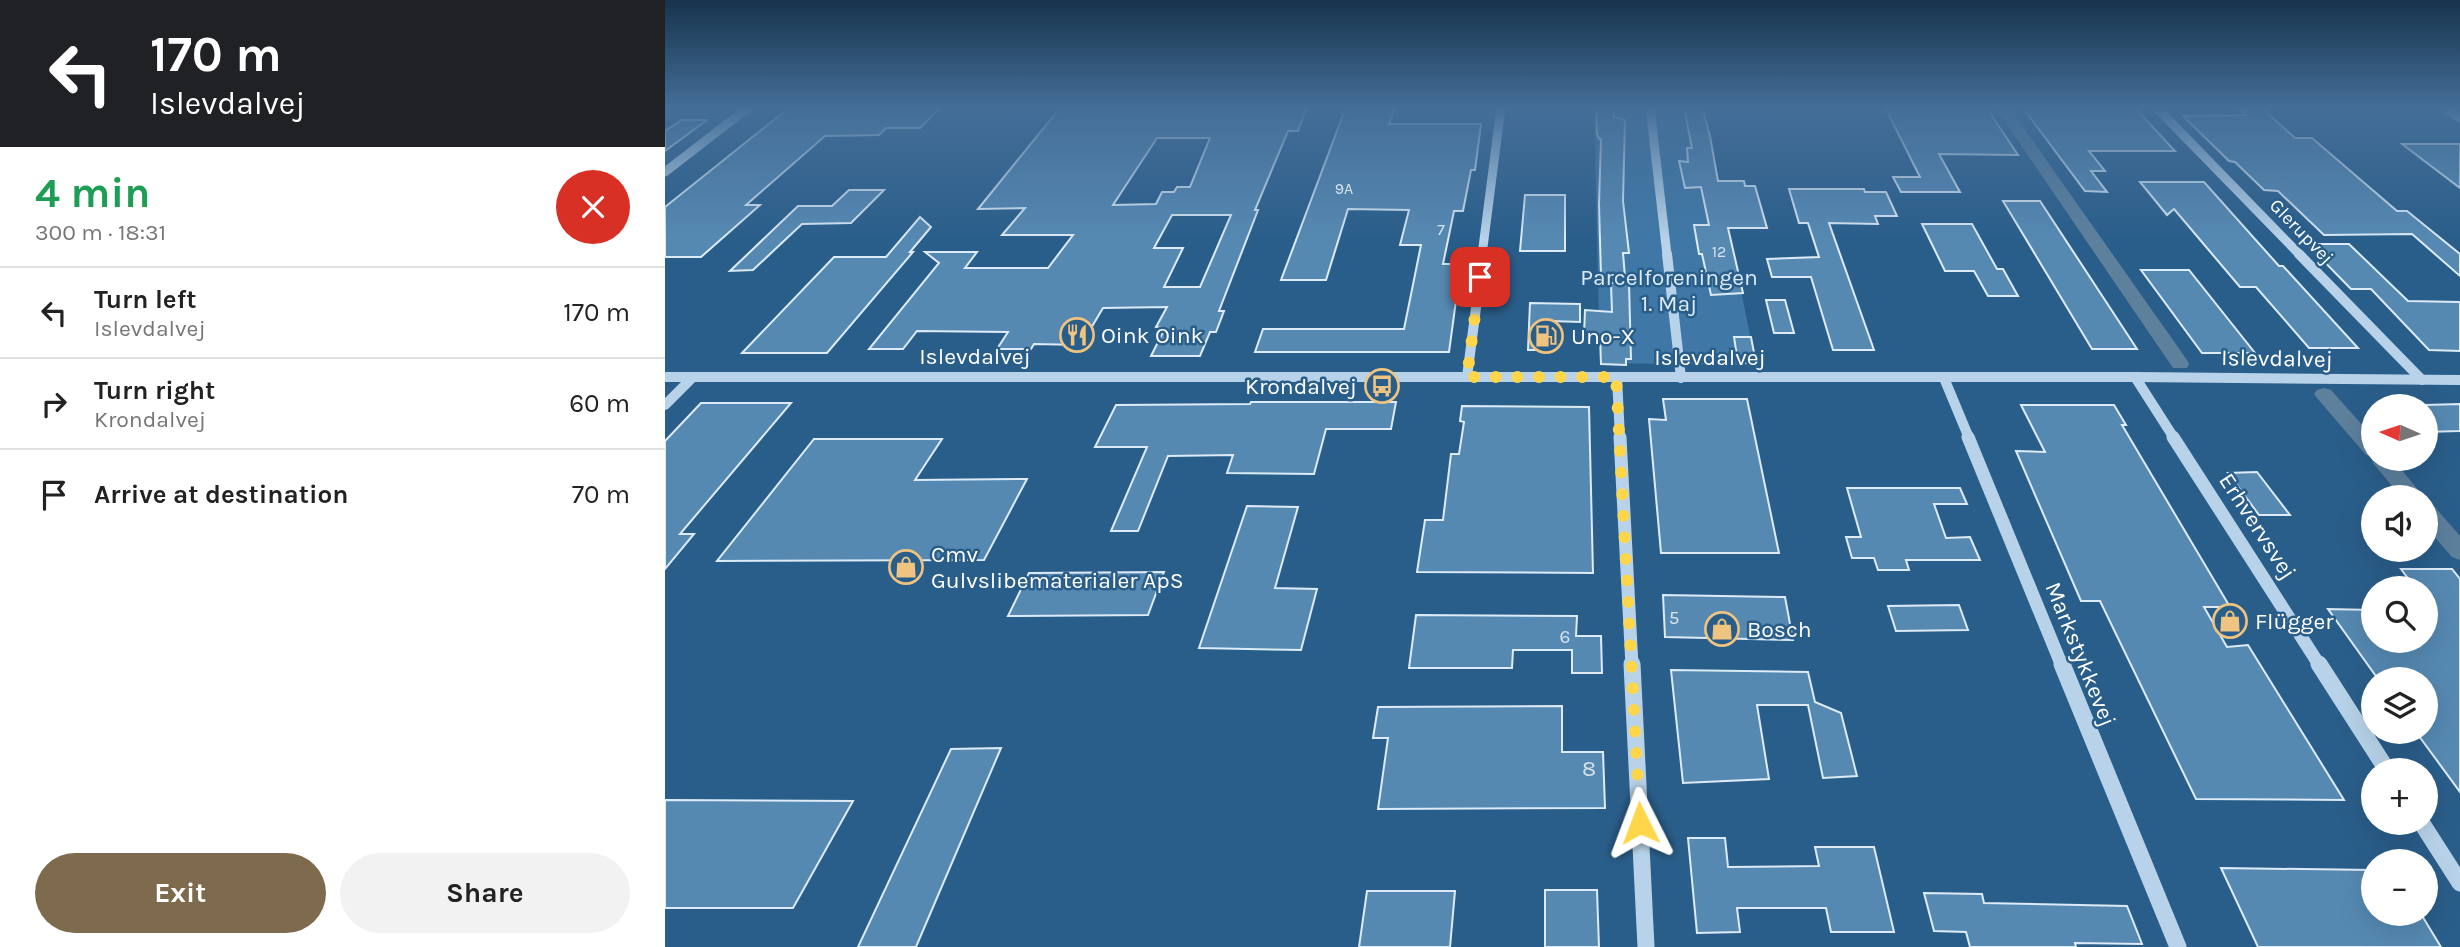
<!DOCTYPE html>
<html lang="en">
<head>
<meta charset="utf-8">
<style>
  body { margin:0; font-family:Karla,sans-serif; background:#f2f2f2; color:#222; height:100vh; display:flex; flex-direction:column; font-size:26px; white-space:nowrap }
  * { box-sizing:border-box; margin:0 }
  p { font-size:23px; color:#767676 }
  .icon { flex:none; width:38px; height:38px; fill:none; stroke:currentColor; stroke-width:2; stroke-linecap:round; stroke-linejoin:round }
  .map { position:relative; flex:1; overflow:hidden }
  .sheet { display:flex; flex-direction:column; background:#fff; width:665px }
  .sheet>* { flex:none }
  .top-card { background:#202124; color:#fff; overflow:hidden }
  .needle { width:46px; rotate:273deg }
  .buttons { position:absolute; left:1696px; top:394px; display:grid; gap:14px }
  .buttons a { display:grid; place-items:center; width:77px; height:77px; border-radius:50%; background:#fff; box-shadow:0 7px 28px #0002; font-size:35px }
  .pin { position:absolute; display:grid; place-items:center; width:60px; height:60px; color:#fff; margin:-30px; border-radius:14px; box-shadow:0 4px 10px #0006 }
  .me { position:absolute; width:77px; margin:-38px; rotate:357deg; stroke-linejoin:round; filter:drop-shadow(0 0 5px #0008) }
  .turn { display:flex; align-items:center; gap:24px; height:147px; padding:0 35px; font-size:32px }
  .turn .icon { width:91px; height:91px; stroke-width:2.5 }
  .turn b { display:block; font-size:49px; line-height:60px }
  .round { display:grid; place-items:center; flex:none; width:74px; height:74px; border-radius:37px; background:#f2f2f2 }
  .summary { display:flex; align-items:center; justify-content:space-between; height:119px; padding:0 35px }
  h1 { font-size:42px; font-weight:700; line-height:52px; color:#1e9e55 }
  .primary-button { display:flex; gap:14px; margin-top:auto; padding:14px 35px }
  .primary-button a { flex:1; height:80px; border-radius:42px; background:#7e6a4c; color:#fff; font-size:28px; font-weight:700; line-height:80px; text-align:center }
  .primary-button a+a { background:#f2f2f2; color:#222 }
  ul { padding:0; list-style:none }
  li { display:flex; align-items:center; gap:21px; height:91px; padding:0 35px; border-top:2px solid #e0e0e0 }
  li div { flex:1 }
  li b { display:block; font-size:26px }
  li em { font-style:normal }
  main { display:flex; flex:1; min-height:0 }
  .map>svg:first-child { display:block }
  .green { fill:#3f78a6 }
  .lines { fill:none; stroke-linecap:round; stroke-linejoin:round }
  .canal { fill:#5d809d; fill-rule:evenodd }
  .building { fill:#5689b2; stroke:#dcebf7; stroke-width:2; fill-rule:evenodd }
  .minor-far3 { stroke:#b8d3e9; stroke-width:9 }
  .minor-far2 { stroke:#b8d3e9; stroke-width:10 }
  .minor-far1 { stroke:#b8d3e9; stroke-width:13 }
  .minor { stroke:#b8d3e9; stroke-width:17 }
  .route { stroke:#ffd54a; stroke-width:12; stroke-dasharray:0 21.6 }
  .labels { text-anchor:middle; stroke-width:5; stroke-linejoin:round; paint-order:stroke }
  .far-number-label { font-size:16px; fill:#d5e2ec }
  .far-street-label { font-size:19px; fill:#fff; stroke:#2a5e8a }
  .number-label { font-size:19px; fill:#d5e2ec }
  .park-label { font-size:23px; fill:#dcebf7; stroke:#2a5e8a }
  .poi-label { font-size:23px; fill:#fff; stroke:#2a5e8a; text-anchor:start }
  .street-label { font-size:23px; fill:#fff; stroke:#2a5e8a }
  .near-number-label { font-size:23px; fill:#d5e2ec }
</style>
</head>
<body>
<main>
<section class="sheet">
<div class="top-card">
<div class="turn"><svg class="icon" aria-label="left" viewBox="0 0 24 24"><path d="M17 20v-9H6M10 6l-5 5 5 5"/></svg><div><b>170 m</b>Islevdalvej</div></div>
</div>
<div class="summary"><div><h1>4 min</h1><p>300 m · 18:31</p></div><a class="round" style="background:#d93025;color:#fff"><svg class="icon" aria-label="close" viewBox="0 0 24 24"><path d="M6 6l12 12M18 6L6 18"/></svg></a></div>
<ul>
<li><svg class="icon" aria-label="left" viewBox="0 0 24 24"><path d="M17 20v-9H6M10 6l-5 5 5 5"/></svg><div><b>Turn left</b><p>Islevdalvej</p></div><em>170 m</em></li>
<li><svg class="icon" aria-label="right" viewBox="0 0 24 24"><path d="M7 20v-9h11M14 6l5 5-5 5"/></svg><div><b>Turn right</b><p>Krondalvej</p></div><em>60 m</em></li>
<li><svg class="icon" aria-label="arrive" viewBox="0 0 24 24"><path d="M6 21V4h12l-3 4 3 4H6"/></svg><div><b>Arrive at destination</b></div><em>70 m</em></li>
</ul>
<div class="primary-button"><a>Exit</a><a>Share</a></div>
</section>
<div class="map">
<svg width="1795" height="947" viewBox="0 0 1795 947">
  <rect width="100%" height="100%" fill="#2a5e8a"/>
  <path class="green" d="M929 107H1039L1091 365 935 363Z"/>
  <g class="lines">
    <g class="canal">
      <path d="M1330 107H1344L1522 360 1524 364 1522 368H1508Z"/>
      <path d="M1659 388 1666 390 1708 437V458H1727L1759 497H1736L1708 463 1706 456 1701 455 1652 398 1649 394 1652 390Z"/>
      <path d="M1760 503 1768 505 1795 536V560L1787 557 1760 526Z"/>
    </g>
  </g>
  <g class="building">
    <path d="M125 107 274 109 255 128H221L214 135 160 136 81 205H95L36 257H0V207Z"/>
    <path d="M534 107H642L633 131H623L590 210H593L554 311H559L551 332H545L535 356H486L500 328 491 327 502 307 438 308 416 345 369 344 366 349H332L343 332 252 331 238 349H204L274 263 260 252H312L300 268H383L408 235H337L360 208 313 209 394 109ZM492 138H545L525 187H512L509 192H497L491 204 448 205ZM507 215H566L535 287H499L518 248H489Z"/>
    <path d="M681 107H730L724 124H816L810 170H806L798 211H789L778 264H796L784 352H590L598 329H739L756 245H735L744 210 683 209 661 280H616Z"/>
    <path d="M931 107H949V117L960 120 958 201 964 253H958L960 277H936L934 204 936 139H934L932 134Z"/>
    <path d="M1019 107H1037L1045 136 1053 181H1079L1080 186H1090L1102 228H1063L1078 293 1046 295 1037 254H1034L1029 225H1044L1036 187 1020 188 1014 161 1023 162 1022 148H1027Z"/>
    <path d="M1220 107H1321L1353 155 1274 154 1295 192H1236L1228 177H1255Z"/>
    <path d="M1358 108H1470L1510 151H1424L1440 171H1426L1442 192 1420 191Z"/>
    <path d="M1575 110H1599L1630 138H1647L1732 211H1742L1795 254V276L1747 234 1659 235 1613 191 1599 190 1570 162 1564 161 1518 116 1581 115Z"/>
    <path d="M17 120H42L0 151V131Z"/>
    <path d="M1737 144H1795V188Z"/>
    <path d="M1475 182H1539L1614 266H1618L1693 348H1644L1591 287H1575L1509 209 1502 215Z"/>
    <path d="M1124 189H1199L1200 192H1221L1232 216H1210L1213 224 1164 223 1209 350H1168L1146 277H1107L1102 259 1154 257 1143 223H1134Z"/>
    <path d="M184 190H219L186 223 137 224 88 270 65 271 133 206H167Z"/>
    <path d="M860 195H900V251H855Z"/>
    <path d="M1338 201H1375L1472 349H1427Z"/>
    <path d="M255 217 266 227 245 252H248L162 353H77L169 257H221Z"/>
    <path d="M1257 224H1307L1332 269H1338L1353 296H1323L1309 271H1280Z"/>
    <path d="M1642 244H1684L1743 301 1795 302V351L1764 350 1706 289H1686Z"/>
    <path d="M1476 270H1524L1590 353H1537Z"/>
    <path d="M946 283H964L966 359H961V365L936 364 935 335H919L920 310 947 312Z"/>
    <path d="M1101 300H1120L1129 333H1109Z"/>
    <path d="M865 303 915 304V322L886 321 887 350H863Z"/>
    <path d="M1069 337H1086L1091 363H1073Z"/>
    <path d="M998 399H1082L1114 553H996L984 419 1001 420Z"/>
    <path d="M586 402H731L726 429H661L649 474 562 473 568 455 503 456 473 531H446L482 447H430L451 405 585 404Z"/>
    <path d="M36 403H126L15 534H29L0 569V441Z"/>
    <path d="M1795 404V431L1760 432V405Z"/>
    <path d="M1356 405H1449L1461 425H1457L1565 607H1539L1562 647 1583 645 1679 800 1531 799 1435 601H1416L1351 451 1380 452Z"/>
    <path d="M797 406 924 407 928 573 752 572 760 520H778L786 454H794L799 422 795 421Z"/>
    <path d="M149 439H277L250 480 362 479 319 560 52 561Z"/>
    <path d="M1592 472 1625 515H1594L1563 473Z"/>
    <path d="M1182 488H1295L1302 504H1269L1281 538 1305 537 1315 560H1241L1244 570H1213L1209 558H1187L1181 537H1196Z"/>
    <path d="M582 506 633 507 610 588 652 589 636 650 534 648Z"/>
    <path d="M1736 569H1787L1795 579V792L1751 732H1760V679H1713L1663 609 1708 610V640H1760V588H1750Z"/>
    <path d="M499 572 483 615 343 616 364 573Z"/>
    <path d="M998 595 1120 597 1128 640 1000 637Z"/>
    <path d="M1294 605 1303 630 1231 631 1223 606Z"/>
    <path d="M751 615 912 616 911 636H936L937 673H907V650H848L847 668H744Z"/>
    <path d="M1006 670 1143 672 1150 702 1176 713 1192 776 1158 778 1143 705H1092L1104 779 1018 783Z"/>
    <path d="M897 706V752H938L940 808 713 809 723 738H708L713 707Z"/>
    <path d="M336 748 251 947H193L286 749Z"/>
    <path d="M0 800 188 801 128 908H0Z"/>
    <path d="M1023 838H1060L1063 867 1154 866 1150 847H1209L1229 932H1166L1161 908H1072L1075 932 1032 933Z"/>
    <path d="M1556 868 1708 870V914H1756L1776 947H1593Z"/>
    <path d="M880 890H932L934 947H880Z"/>
    <path d="M702 891H790L785 947H694Z"/>
    <path d="M1259 893 1317 894 1319 903 1462 906 1477 944 1410 943 1411 947H1305L1301 932 1269 931Z"/>
  </g>
  <g class="lines">
    <g class="minor-far3">
      <path d="M985 107 1002 255"/>
      <path d="M1491 107 1635 255"/>
      <path d="M1779 107 1795 118"/>
      <path d="M0 172 84 107"/>
      <path d="M817 255 836 107"/>
    </g>
    <g class="minor-far2">
      <path d="M1002 254 1016 378"/>
      <path d="M1634 254 1757 380"/>
      <path d="M0 377H1470L1795 380"/>
      <path d="M802 377 818 254"/>
      <path d="M952 377 955 438"/>
      <path d="M1470 377 1509 438"/>
      <path d="M1279 378 1304 438"/>
      <path d="M0 405 28 377"/>
    </g>
    <g class="minor-far1">
      <path d="M955 437 967 666"/>
      <path d="M1303 437 1397 666"/>
      <path d="M1508 437 1655 666"/>
    </g>
    <g class="minor">
      <path d="M967 664 981 947"/>
      <path d="M1397 664 1513 947"/>
      <path d="M1654 664 1722 770"/>
      <path d="M1756 822 1795 883"/>
    </g>
  </g>
  <linearGradient id="sky" x2="0" y2="1"><stop stop-color="#17344c"/><stop offset="0.45" stop-color="#446e98"/><stop offset="1" stop-color="#446e98" stop-opacity="0"/></linearGradient>
  <rect width="1795" height="240" fill="url(#sky)"/>
  <g class="lines">
    <path class="route" d="M815 277 802 377H951L975 823"/>
  </g>
  <defs>
    <g id="restaurant-ring" transform="scale(1.75)"><circle r="9.5" fill="#2a5e8a" stroke="#efc380" stroke-width="1.5"/><path d="M-5-6h1v4h1v-4h1v4h1v-4h1v5L-1.5 .5V6h-2V.5L-5-1ZM5-6V6H3V1.5H1.5Q1.5-4 5-6Z" fill="#efc380"/></g>
    <g id="fuel-ring" transform="scale(1.75)"><circle r="9.5" fill="#2a5e8a" stroke="#efc380" stroke-width="1.5"/><path d="M-5.5-6h7V0h2V4h1.3V-2.5L3-4.5l.8-.8L6-3V5H2.5V1h-1V6h-7ZM-4.2-4.7v3.2H.2V-4.7Z" fill="#efc380"/></g>
    <g id="bus-ring" transform="scale(1.75)"><circle r="9.5" fill="#2a5e8a" stroke="#efc380" stroke-width="1.5"/><path d="M-5-6H5V4H4V6H2V4H-2V6H-4V4H-5ZM-3.5-4V0h7V-4ZM-3.5 1.2v1.5H-2V1.2ZM2 1.2v1.5H3.5V1.2Z" fill="#efc380"/></g>
    <g id="shop-ring" transform="scale(1.75)"><circle r="9.5" fill="#2a5e8a" stroke="#efc380" stroke-width="1.5"/><path d="M-5-2.5h2.3a2.7 3.5 0 0 1 5.4 0H5L5.5 6h-11ZM-1.5-2.5h3a1.5 2.3 0 0 0-3 0Z" fill="#efc380"/></g>
  </defs>
  <g fill-rule="evenodd">
    <use href="#restaurant-ring" x="412" y="335"/>
    <use href="#fuel-ring" x="881" y="336"/>
    <use href="#bus-ring" x="717" y="386"/>
    <use href="#shop-ring" x="241" y="567"/>
    <use href="#shop-ring" x="1565" y="621"/>
    <use href="#shop-ring" x="1057" y="629"/>
  </g>
  <g class="labels">
    <g class="far-number-label">
      <text x="679" y="194">9A</text>
      <text x="776" y="235">7</text>
      <text x="1054" y="257">12</text>
    </g>
    <g class="far-street-label">
      <text transform="translate(1637 231) rotate(46)" y="7">Glerupvej</text>
    </g>
    <g class="number-label">
      <text x="1009" y="624">5</text>
      <text x="900" y="643">6</text>
    </g>
    <g class="park-label">
      <text x="1004" y="285">Parcelforeningen<tspan x="1004" dy="26">1. Maj</tspan></text>
    </g>
    <g class="poi-label">
      <text x="436" y="343">Oink Oink</text>
      <text x="906" y="344">Uno-X</text>
      <text x="692" y="394" text-anchor="end">Krondalvej</text>
      <text x="266" y="562">Cmv<tspan x="266" dy="26">Gulvslibematerialer ApS</tspan></text>
      <text x="1590" y="629">Flügger</text>
      <text x="1082" y="637">Bosch</text>
    </g>
    <g class="street-label">
      <text x="310" y="364">Islevdalvej</text>
      <text x="1045" y="365">Islevdalvej</text>
      <text transform="translate(1612 358) rotate(1)" y="8">Islevdalvej</text>
      <text transform="translate(1593 526) rotate(57)" y="8">Erhvervsvej</text>
      <text transform="translate(1416 654) rotate(68)" y="8">Markstykkevej</text>
    </g>
    <g class="near-number-label">
      <text x="924" y="776">8</text>
    </g>
  </g>
</svg>
<div class="buttons">
<a><svg class="needle" viewBox="-14 -14 28 28"><path d="M0-13l5 13h-10z" fill="#e53935"/><path d="M0 13l5-13h-10z" fill="#767676"/></svg></a>
<a><svg class="icon" aria-label="sound" viewBox="0 0 24 24"><path d="M4 9h4l5-4v14l-5-4H4zM17 9q2 3 0 6"/></svg></a>
<a><svg class="icon" aria-label="search" viewBox="0 0 24 24"><circle cx="10" cy="10" r="6"/><path d="M15 15l6 6"/></svg></a>
<a><svg class="icon" aria-label="layers" viewBox="0 0 24 24"><path d="M12 4l9 5-9 5-9-5zM3 14l9 5 9-5"/></svg></a>
<a>+</a>
<a>−</a>
</div>
<div class="pin" style="left:815px;top:277px;background:#d93025"><svg class="icon" aria-label="arrive" viewBox="0 0 24 24"><path d="M6 21V4h12l-3 4 3 4H6"/></svg></div>
<svg class="me" style="left:975px;top:823px" viewBox="-20 -20 40 40"><path d="M0-17L14 15 0 8-14 15z" fill="#ffd54a" stroke="#fff" stroke-width="4"/></svg>
</div>
</main>
</body>
</html>
